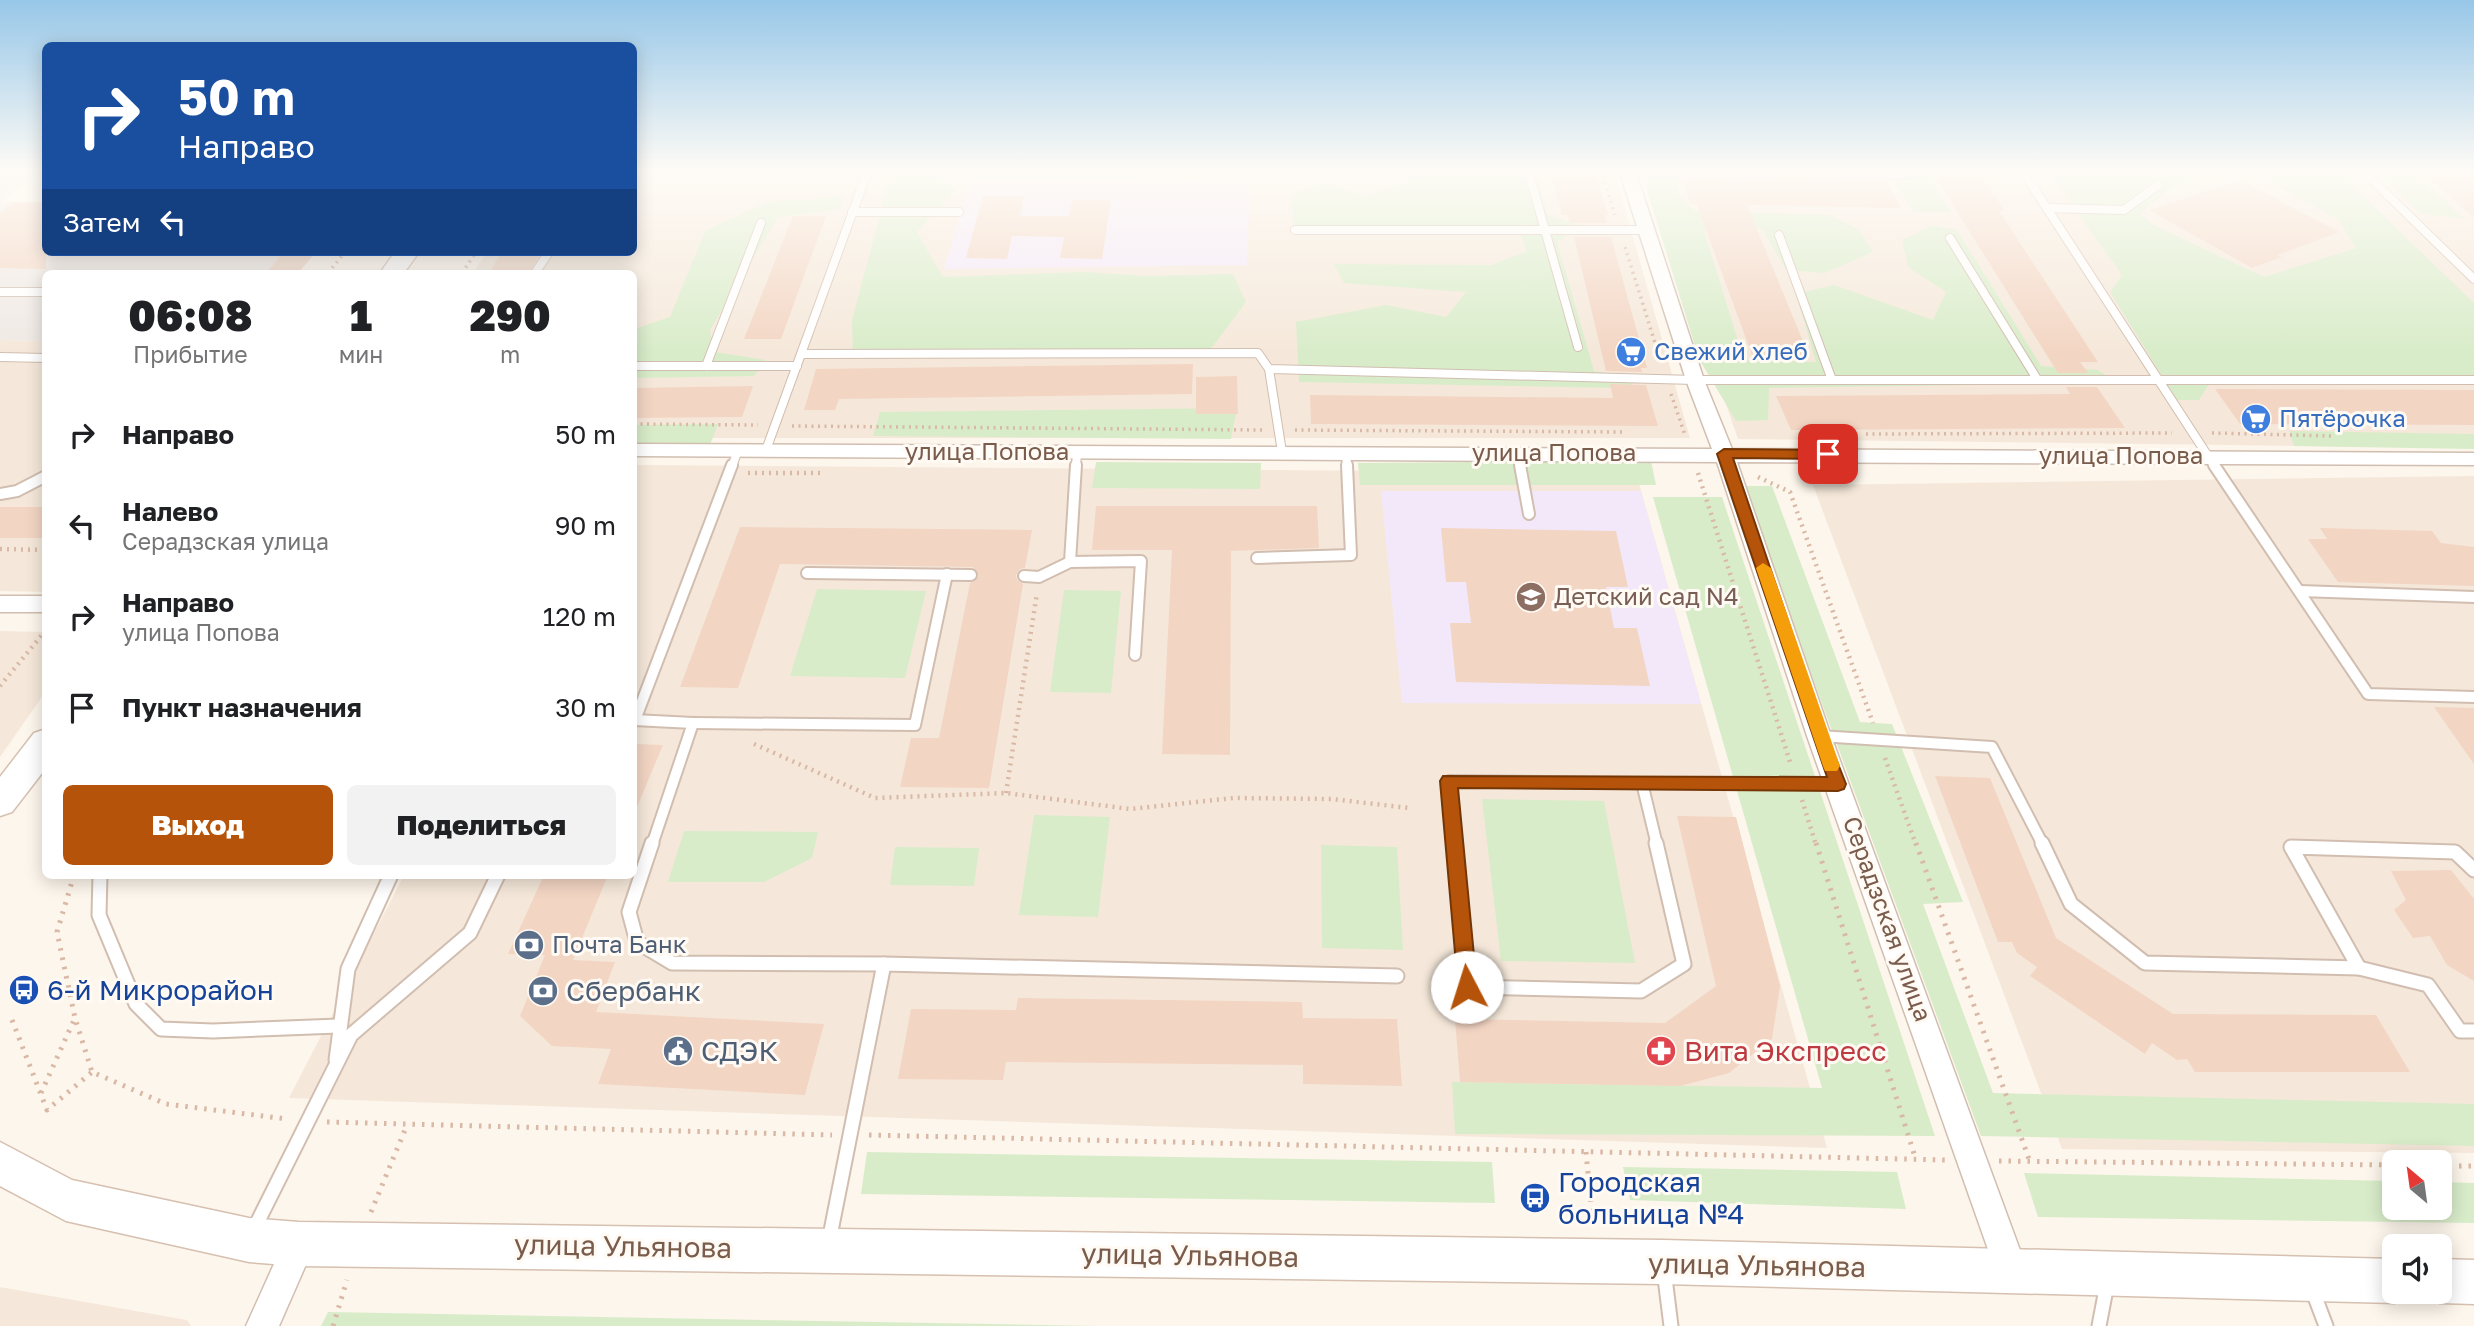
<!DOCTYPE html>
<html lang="ru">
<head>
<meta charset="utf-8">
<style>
  body { margin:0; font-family:"Golos Text",sans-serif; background:#f2f2f2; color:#202124; height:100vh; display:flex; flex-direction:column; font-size:26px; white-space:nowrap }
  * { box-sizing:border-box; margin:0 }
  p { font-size:23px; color:#757577 }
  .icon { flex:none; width:38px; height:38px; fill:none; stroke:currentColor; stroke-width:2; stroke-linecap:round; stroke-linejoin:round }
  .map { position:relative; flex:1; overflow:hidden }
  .details { position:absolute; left:42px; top:270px; width:595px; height:609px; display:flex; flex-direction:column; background:#fff; border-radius:10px; box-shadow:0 4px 18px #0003 }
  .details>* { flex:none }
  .banner { position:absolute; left:42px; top:42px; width:595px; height:214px; border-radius:10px; box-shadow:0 4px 18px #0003; background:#1a4fa0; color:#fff; overflow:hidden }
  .needle { width:46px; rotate:331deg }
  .tools { position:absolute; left:2382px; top:1150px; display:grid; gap:14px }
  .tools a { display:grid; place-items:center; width:70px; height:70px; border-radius:10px; background:#fff; box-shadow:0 4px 18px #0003; font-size:35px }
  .pin { position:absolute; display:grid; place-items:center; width:60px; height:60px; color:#fff; margin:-30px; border-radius:14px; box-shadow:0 4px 10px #0006 }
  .me { position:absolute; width:77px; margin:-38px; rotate:355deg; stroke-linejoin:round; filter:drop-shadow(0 0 5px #0008) }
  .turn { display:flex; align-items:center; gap:24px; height:147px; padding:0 21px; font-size:32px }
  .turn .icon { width:91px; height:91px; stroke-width:2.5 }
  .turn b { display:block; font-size:49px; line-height:60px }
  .then { display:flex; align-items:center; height:66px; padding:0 21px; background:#0003; gap:14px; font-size:26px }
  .eta { display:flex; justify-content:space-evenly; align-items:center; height:119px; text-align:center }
  .eta b { font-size:42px; font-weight:800; line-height:49px }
  .button { display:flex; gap:14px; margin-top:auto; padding:14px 21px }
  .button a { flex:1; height:80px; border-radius:10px; background:#b45309; color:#fff; font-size:28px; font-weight:800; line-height:80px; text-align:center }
  .button a+a { background:#f2f2f2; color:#202124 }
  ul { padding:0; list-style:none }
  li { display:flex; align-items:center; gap:21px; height:91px; padding:0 21px }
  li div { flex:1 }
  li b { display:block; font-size:26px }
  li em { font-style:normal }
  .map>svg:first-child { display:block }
  .residential { fill:#f5e8da }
  .industrial { fill:#efe9e4 }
  .education { fill:#f3e8fa }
  .green { fill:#d8ecc9 }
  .building { fill:#f3d5c3 }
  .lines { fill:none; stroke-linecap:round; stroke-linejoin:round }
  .lane-far2-casing { stroke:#d1beb0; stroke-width:10 }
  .lane-far1-casing { stroke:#d1beb0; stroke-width:14 }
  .lane-casing { stroke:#d1beb0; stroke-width:17 }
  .street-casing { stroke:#d1beb0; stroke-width:3 }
  .secondary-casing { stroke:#d6c0b0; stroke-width:3 }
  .path-far2 { stroke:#d9b8a5; stroke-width:3.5; stroke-dasharray:2 4.5; stroke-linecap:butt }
  .path-far1 { stroke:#d9b8a5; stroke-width:4.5; stroke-dasharray:2 5; stroke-linecap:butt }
  .path { stroke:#d9b8a5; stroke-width:5; stroke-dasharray:2.5 7; stroke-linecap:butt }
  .lane-far2 { stroke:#fff; stroke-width:8 }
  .lane-far1 { stroke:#fff; stroke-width:10 }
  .lane { stroke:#fff; stroke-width:13 }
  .street { fill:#fff; fill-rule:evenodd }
  .secondary { fill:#fff; fill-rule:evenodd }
  .route { fill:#b45309; stroke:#753606; stroke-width:2 }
  .slow { fill:#f59e0b }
  .labels { text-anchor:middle; stroke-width:6; stroke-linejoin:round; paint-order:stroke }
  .shop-label { font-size:24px; fill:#366cbe; stroke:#fffaf3; text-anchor:start }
  .street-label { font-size:24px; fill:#7a5c4d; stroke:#fffaf3 }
  .education-label { font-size:24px; fill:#785e54; stroke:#fffaf3; text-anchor:start }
  .service-label { font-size:24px; fill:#4e5e75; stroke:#fffaf3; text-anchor:start }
  .near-transit-label { font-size:28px; fill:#164399; stroke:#fffaf3; text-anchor:start }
  .near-service-label { font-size:28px; fill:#4e5e75; stroke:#fffaf3; text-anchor:start }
  .near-health-label { font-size:28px; fill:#be3a42; stroke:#fffaf3; text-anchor:start }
  .near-street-label { font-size:28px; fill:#7a5c4d; stroke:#fffaf3 }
</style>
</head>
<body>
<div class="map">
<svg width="2474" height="1326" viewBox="0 0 2474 1326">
  <rect width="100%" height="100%" fill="#fdf6ec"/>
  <g class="residential">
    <path d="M634 170H1614L1690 438H634V273H473L487 252H634Z"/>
    <path d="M1645 170H2474V448L1738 439Z"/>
    <path d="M0 340 45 341V592L0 591Z"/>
    <path d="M634 465 1636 473 1827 1148 289 1098 404 875H634Z"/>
    <path d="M2474 476V1153L2062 1149 1813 485Z"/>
    <path d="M0 631 45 632 46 691 0 757Z"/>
    <path d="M0 1287 187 1320 191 1326H0Z"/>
  </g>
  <path class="industrial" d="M0 170H39L2 202H45L46 252H316L298 273H46L45 341 0 340Z"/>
  <g class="education">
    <path d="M1250 180 1247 265 944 269 969 185Z"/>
    <path d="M1381 491H1641L1701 704 1402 703Z"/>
  </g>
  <g class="green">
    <path d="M892 170H929L955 190 917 232 943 277 1084 272 1147 276 1233 274 1246 302 1207 354 853 359 852 320Z"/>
    <path d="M968 170H1352L1107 180H971Z"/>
    <path d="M1403 170H1535L1548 215 1581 226 1557 242 1594 371 1643 379 1623 388 1299 382 1296 322 1386 305 1446 317 1466 292 1344 283 1334 264 1491 265 1527 251 1520 234 1295 230 1291 194 1324 183 1367 196 1410 181Z"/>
    <path d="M1641 170H1924L1951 212H1914L1890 175 1678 174 1679 197 1696 211 1829 215 1859 230 1873 252 1825 273 1786 270 1762 229 1704 231 1744 360 1816 362 1796 294 1834 285 1933 320 1946 292 1908 267 1902 240 1931 226 1957 230 2041 366 2098 370 2118 383 1769 388 1768 420 1736 421 1699 359Z"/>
    <path d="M2047 170H2236L2172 187 2140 213 2151 224 2264 277 2356 248 2338 219 2246 170H2336L2474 303V377L2215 375 2199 400H2177L2110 292 2122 275Z"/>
    <path d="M2377 170H2412L2464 219 2419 213Z"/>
    <path d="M843 196 840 209 778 217 710 330 714 352 765 360 754 376 634 378V329L670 317 705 231 768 202Z"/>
    <path d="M1237 408 1231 439 873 436 880 412Z"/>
    <path d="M718 424 710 445 634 444V425Z"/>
    <path d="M2289 431 2474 434V449L2294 446Z"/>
    <path d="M1651 461 1656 485H1360L1358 463Z"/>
    <path d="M1096 462 1261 463 1260 489 1092 488Z"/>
    <path d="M1742 486H1772L1860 722 1892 724 1963 902 1923 904 1993 1093 2474 1104V1146L1981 1136Z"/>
    <path d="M1653 497H1722L1935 1136 1455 1134 1452 1082 1822 1088Z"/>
    <path d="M817 589 926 591 905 678 790 676Z"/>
    <path d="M1064 590 1121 591 1111 693 1050 692Z"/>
    <path d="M1482 799 1604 801 1635 963 1501 961Z"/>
    <path d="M1034 815 1110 817 1098 917 1019 915Z"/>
    <path d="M684 831H685L818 832 812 858 764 882H668Z"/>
    <path d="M1321 845 1397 847 1403 950 1322 948Z"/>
    <path d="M895 847 979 848 974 886 890 885Z"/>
    <path d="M867 1152 1492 1162 1495 1203 861 1194Z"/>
    <path d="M1623 1167 1897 1172 1906 1209 1630 1200Z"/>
    <path d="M2024 1173 2394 1181V1208H2440V1182L2474 1183V1223L2038 1217Z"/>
    <path d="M328 1312 1096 1326H321Z"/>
  </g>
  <g class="building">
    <path d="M1550 170H1594L1608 215H1604L1607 223H1570L1568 215H1562Z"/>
    <path d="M1931 170H1977L2005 211H1999L2098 362H2080L2088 373H2058Z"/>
    <path d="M2422 170H2467L2474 176V218Z"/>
    <path d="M1682 180 1887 182 1901 208 1747 205 1809 356 1752 355 1697 205 1691 204Z"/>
    <path d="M2241 180 2339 232 2278 255 2282 257 2252 268 2149 210Z"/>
    <path d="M983 196H1024L1020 216H1069L1072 200H1111L1102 259 1060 258 1064 237 1012 236 1007 259 966 258Z"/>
    <path d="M13 202H46V269L0 268V213Z"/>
    <path d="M793 216H826L781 339H744Z"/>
    <path d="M1574 237H1611L1647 368H1641L1642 372 1606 371Z"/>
    <path d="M284 252H316L298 273H266Z"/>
    <path d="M502 252H541L529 273H489Z"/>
    <path d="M1193 364 1192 394 839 399 835 410H804L816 369Z"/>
    <path d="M1237 376 1238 414H1196V377Z"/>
    <path d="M1610 384 1646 385 1658 426 1311 424 1310 395 1613 398Z"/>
    <path d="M753 386 742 417 634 418V388Z"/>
    <path d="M2066 387H2097L2125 428 1791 430 1776 396 2070 394Z"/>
    <path d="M2215 389 2474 390V425L2240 424Z"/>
    <path d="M1096 506H1317L1319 548 1231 551 1230 755 1162 754 1172 550H1092Z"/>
    <rect x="0" y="507" width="46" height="31"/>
    <path d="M740 527 1032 530 1025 568 1020 569 1016 575 1017 580 1023 584 989 788 900 787 911 738H939L970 583 975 581 979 576 973 567 780 564 738 688 680 687Z"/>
    <path d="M1441 528 1616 531 1628 587H1606L1614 628H1637L1650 686 1456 682 1450 623H1471L1466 582H1446Z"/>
    <path d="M2320 528 2432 531 2441 543 2474 547V586L2338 582 2308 539H2327Z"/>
    <path d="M2434 707 2474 708V764Z"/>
    <path d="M634 744 663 745 634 814Z"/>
    <path d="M1935 776 1990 778 2056 938 2173 1014 2376 1015 2410 1072H2195L2187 1059 2177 1060 2152 1043 2145 1054 2030 976 2037 967 2017 953 2012 942H1998Z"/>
    <path d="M1677 816 1736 817 1780 986 1772 1039 1729 1073 1680 1086 1460 1082 1455 1019 1665 1023 1716 986Z"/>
    <path d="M2451 870 2474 899V981L2447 965 2430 936 2413 938 2394 910 2406 900 2391 871Z"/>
    <path d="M544 875H608L573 960 615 962 596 1012 824 1024 805 1095 598 1084 611 1049 552 1046 520 1016 545 955 508 954Z"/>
    <path d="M1018 998 1302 1002 1303 1018 1397 1019 1402 1086 1303 1084V1065L1006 1062 1003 1080 898 1079 911 1009 1016 1010Z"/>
  </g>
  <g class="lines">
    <g class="lane-far2-casing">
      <g id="lane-far2">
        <path d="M1528 170 1578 347"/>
        <path d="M2022 170 2215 467"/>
        <path d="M2362 170 2474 279"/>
        <path d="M1628 173 1908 174 1906 170"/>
        <path d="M2047 208 2124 210 2158 185"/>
        <path d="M852 212H959"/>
        <path d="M1295 230H1646"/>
        <path d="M1779 235 1832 380"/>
        <path d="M1950 238 2037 379"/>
        <path d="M535 273 549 252"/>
        <path d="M0 292H46"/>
        <path d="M802 354 1258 353 1269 369 1695 380H2474"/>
        <path d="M0 357 46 358"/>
        <path d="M634 366H797"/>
        <path d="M706 366 761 223"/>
        <path d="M1269 369 1282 452"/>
        <path d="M766 450 868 170"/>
        <path d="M1346 452 1347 467"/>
        <path d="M1518 453 1521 467"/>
        <path d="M732 467 738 450"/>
        <path d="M1076 467 1077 453"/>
      </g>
    </g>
    <g class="lane-far1-casing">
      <g id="lane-far1">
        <path d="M1076 465 1070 562 1141 561 1135 655"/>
        <path d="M1520 465 1529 514"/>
        <path d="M2214 465 2368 694 2474 697"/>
        <path d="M0 494 17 491 46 476"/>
        <path d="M1257 558 1351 555 1347 465"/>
        <path d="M807 573 971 575"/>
        <path d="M1024 576 1039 577 1070 562"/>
        <path d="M2300 591 2474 597"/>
        <path d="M634 720 693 723 652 845"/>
        <path d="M635 720 732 465"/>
        <path d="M693 723 915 725 947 574"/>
        <path d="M1819 736 1992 747 2043 845"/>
        <path d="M1642 783 1835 784"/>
        <path d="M1642 783 1657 845"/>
        <path d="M1455 845 1449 781 1642 783"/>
      </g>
    </g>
    <g class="lane-casing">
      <g id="lane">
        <path d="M652 843 629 912 637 942 672 963 884 964"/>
        <path d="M1454 843 1467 987 1641 991 1684 964 1656 843"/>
        <path d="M2042 843 2071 904 2145 963 2359 968 2291 847 2455 852 2474 870"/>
        <path d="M100 875 99 915 136 1004 161 1029 213 1031 338 1026"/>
        <path d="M2359 968 2428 985 2460 1031H2474"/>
        <path d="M336 1060 348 969 391 875"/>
        <path d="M253 1231 351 1035 470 933 498 875"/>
        <path d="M829 1241 884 964 1397 976"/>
        <path d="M1664 1270 1671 1326"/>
        <path d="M2312 1289 2326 1326"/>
        <path d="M2099 1326 2107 1284"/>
      </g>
    </g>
    <g class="street-casing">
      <g id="street">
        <path d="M1619 170H1635L1704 380 1732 449 2474 453V465L1737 462 1831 736 2028 1272 2023 1283 2012 1288 2001 1283 1996 1272 1807 736 1717 462 634 456V444L1712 449 1686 380Z"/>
        <rect x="0" y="596" width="46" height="16"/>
        <path d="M299 1228 310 1233 315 1244 279 1326H246L288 1233Z"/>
      </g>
    </g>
    <g class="secondary-casing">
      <g id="secondary">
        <path d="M395 252H419L404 273H380Z"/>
        <path d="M46 729V768L12 812 0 816V777L34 733Z"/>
        <path d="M0 1142 72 1180 249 1218 299 1222 1663 1240 2394 1259V1292H2412L2410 1297 2394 1303 1663 1284 299 1266 249 1262 66 1221 0 1186Z"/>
        <path d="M2440 1259 2474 1260V1304L2440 1303 2424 1297 2422 1292H2440Z"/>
      </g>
    </g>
    <g class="path-far2">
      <path d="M1601 170 1615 215"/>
      <path d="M1625 247 1661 362"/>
      <path d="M328 273 345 252"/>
      <path d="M462 273 476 252"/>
      <path d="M1671 394 1685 435"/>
      <path d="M634 424 758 425"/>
      <path d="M792 426 1262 430"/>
      <path d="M1295 430 1623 432"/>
      <path d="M2212 433 2333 436"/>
      <path d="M1866 434 2172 433"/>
    </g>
    <g class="path-far1">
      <path d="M748 473H823"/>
      <path d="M1698 473 1791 765"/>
      <path d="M1758 477 1790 492 1873 723"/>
      <path d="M0 549 46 550"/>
      <path d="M0 686 46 630"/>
      <path d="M754 744 875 798 1006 793 1130 809 1234 798 1332 799 1409 808"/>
      <path d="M1885 758 1916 845"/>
      <path d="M1006 793 1037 593"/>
      <path d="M1802 800 1816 845"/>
    </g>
    <g class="path">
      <path d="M1816 843 1916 1160"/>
      <path d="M1916 843 2030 1162"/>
      <path d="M74 875 57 932 75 1018 92 1072 166 1104 287 1119"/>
      <path d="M12 1020 47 1110 92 1072"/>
      <path d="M41 1093 75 1018"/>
      <path d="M327 1122 832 1135"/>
      <path d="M869 1135 1945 1160"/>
      <path d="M1586 1152 1592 1214"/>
      <path d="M1999 1161 2394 1165"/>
      <path d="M2440 1166H2474"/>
      <path d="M371 1212 407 1125"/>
      <path d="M333 1326 347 1280"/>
    </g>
    <use href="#lane-far2" class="lane-far2"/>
    <use href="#lane-far1" class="lane-far1"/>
    <use href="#lane" class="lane"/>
    <use href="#street" class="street"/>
    <use href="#secondary" class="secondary"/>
  </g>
  <linearGradient id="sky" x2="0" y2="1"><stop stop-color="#97c7e8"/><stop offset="0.48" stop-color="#fefbf6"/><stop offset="1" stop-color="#fefbf6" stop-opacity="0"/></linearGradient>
  <rect width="2474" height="355" fill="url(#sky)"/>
  <path class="route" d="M1724 449 1828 450 1835 454 1828 459 1733 458 1827 736 1846 784 1844 789 1838 791 1458 788 1477 987 1474 993 1467 996 1461 993 1458 987 1440 781 1443 776 1827 777 1717 454Z"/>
  <path class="slow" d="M1763 563 1771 568 1840 766 1837 771H1825L1823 766 1756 568Z"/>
  <defs>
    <g id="supermarket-disc" transform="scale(1.575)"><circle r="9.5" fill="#3f7fe0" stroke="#fffaf3"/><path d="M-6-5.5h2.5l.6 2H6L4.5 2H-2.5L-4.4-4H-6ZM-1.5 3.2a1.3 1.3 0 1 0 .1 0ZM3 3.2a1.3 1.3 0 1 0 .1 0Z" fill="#fff"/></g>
    <g id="school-disc" transform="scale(1.575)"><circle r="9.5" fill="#8d6e63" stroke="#fffaf3"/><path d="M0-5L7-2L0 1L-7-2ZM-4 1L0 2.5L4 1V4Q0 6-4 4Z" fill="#fff"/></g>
    <g id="bank-disc" transform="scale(1.575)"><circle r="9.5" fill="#5c6f8a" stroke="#fffaf3"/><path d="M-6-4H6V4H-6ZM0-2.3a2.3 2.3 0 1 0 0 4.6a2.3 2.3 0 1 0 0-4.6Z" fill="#fff"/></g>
    <g id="bus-disc" transform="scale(1.575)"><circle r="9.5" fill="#1a4fb4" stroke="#fffaf3"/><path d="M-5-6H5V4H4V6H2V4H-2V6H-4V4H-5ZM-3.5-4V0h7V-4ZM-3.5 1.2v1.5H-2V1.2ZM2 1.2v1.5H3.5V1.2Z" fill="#fff"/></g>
    <g id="civic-disc" transform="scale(1.575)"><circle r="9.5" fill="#5c6f8a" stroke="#fffaf3"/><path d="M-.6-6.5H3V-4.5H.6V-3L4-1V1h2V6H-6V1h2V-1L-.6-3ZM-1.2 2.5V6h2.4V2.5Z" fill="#fff"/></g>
    <g id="pharmacy-disc" transform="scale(1.575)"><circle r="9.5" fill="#e0444e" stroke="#fffaf3"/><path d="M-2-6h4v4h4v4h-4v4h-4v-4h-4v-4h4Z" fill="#fff"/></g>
  </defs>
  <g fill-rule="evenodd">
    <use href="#supermarket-disc" x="1631" y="352"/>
    <use href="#supermarket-disc" x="2256" y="419"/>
    <use href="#school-disc" x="1531" y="597"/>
    <use href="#bank-disc" x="529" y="945"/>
    <use href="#bus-disc" x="24" y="990"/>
    <use href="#bank-disc" x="543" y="991"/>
    <use href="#civic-disc" x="678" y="1051"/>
    <use href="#pharmacy-disc" x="1661" y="1051"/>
    <use href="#bus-disc" x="1535" y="1198"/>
  </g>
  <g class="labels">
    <g class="shop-label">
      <text x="1654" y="360">Свежий хлеб</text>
      <text x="2279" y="427">Пятёрочка</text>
    </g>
    <g class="street-label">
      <text x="987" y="460">улица Попова</text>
      <text x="1554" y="461">улица Попова</text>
      <text x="2121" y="464">улица Попова</text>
      <text transform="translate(1887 919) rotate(70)" y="8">Серадзская улица</text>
    </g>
    <g class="education-label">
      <text x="1554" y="605">Детский сад N4</text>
    </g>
    <g class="service-label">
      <text x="552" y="953">Почта Банк</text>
    </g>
    <g class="near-transit-label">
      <text x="47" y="1000">6-й Микрорайон</text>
      <text x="1558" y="1192">Городская<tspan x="1558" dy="32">больница №4</tspan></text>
    </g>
    <g class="near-service-label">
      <text x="566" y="1001">Сбербанк</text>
      <text x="701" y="1061">СДЭК</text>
    </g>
    <g class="near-health-label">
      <text x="1684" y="1061">Вита Экспресс</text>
    </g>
    <g class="near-street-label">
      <text transform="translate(623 1246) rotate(1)" y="10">улица Ульянова</text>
      <text transform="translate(1190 1255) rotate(1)" y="10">улица Ульянова</text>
      <text transform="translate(1757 1265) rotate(1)" y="10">улица Ульянова</text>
    </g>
  </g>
</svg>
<div class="tools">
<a><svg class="needle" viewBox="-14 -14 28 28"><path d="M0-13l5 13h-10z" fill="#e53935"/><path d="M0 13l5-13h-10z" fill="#757577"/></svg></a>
<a><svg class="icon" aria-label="sound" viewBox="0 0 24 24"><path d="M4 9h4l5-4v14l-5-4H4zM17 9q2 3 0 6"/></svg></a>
</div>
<div class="pin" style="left:1828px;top:454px;background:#d93025"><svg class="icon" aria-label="arrive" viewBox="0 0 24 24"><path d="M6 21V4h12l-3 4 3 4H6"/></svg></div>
<svg class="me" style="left:1467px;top:987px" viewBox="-20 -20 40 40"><circle r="19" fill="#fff"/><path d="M0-13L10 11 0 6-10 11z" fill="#b45309"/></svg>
<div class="banner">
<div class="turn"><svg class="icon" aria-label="right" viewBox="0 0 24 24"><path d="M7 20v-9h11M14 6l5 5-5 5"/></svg><div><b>50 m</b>Направо</div></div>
<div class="then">Затем<svg class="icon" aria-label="left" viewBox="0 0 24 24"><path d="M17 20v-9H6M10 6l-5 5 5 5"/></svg></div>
</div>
<section class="details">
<div class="eta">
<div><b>06:08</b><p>Прибытие</p></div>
<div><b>1</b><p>мин</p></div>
<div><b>290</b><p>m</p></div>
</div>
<ul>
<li><svg class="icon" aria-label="right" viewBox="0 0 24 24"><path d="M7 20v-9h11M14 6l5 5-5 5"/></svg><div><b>Направо</b></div><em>50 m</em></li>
<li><svg class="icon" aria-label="left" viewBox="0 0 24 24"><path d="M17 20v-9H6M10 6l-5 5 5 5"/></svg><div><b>Налево</b><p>Серадзская улица</p></div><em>90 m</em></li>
<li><svg class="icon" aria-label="right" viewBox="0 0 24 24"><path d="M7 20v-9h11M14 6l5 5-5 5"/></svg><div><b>Направо</b><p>улица Попова</p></div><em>120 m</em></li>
<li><svg class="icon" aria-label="arrive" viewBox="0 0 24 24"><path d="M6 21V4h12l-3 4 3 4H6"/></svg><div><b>Пункт назначения</b></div><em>30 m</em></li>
</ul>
<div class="button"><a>Выход</a><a>Поделиться</a></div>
</section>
</div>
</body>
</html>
